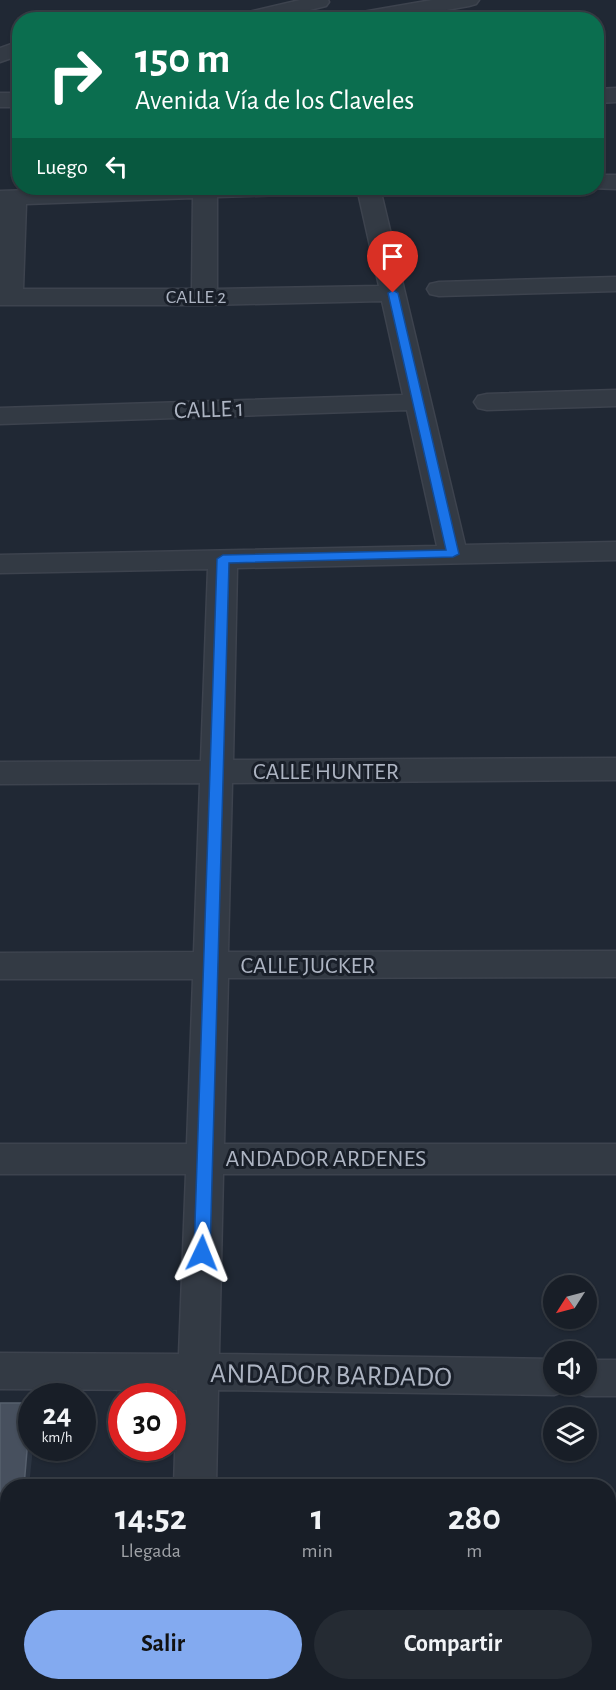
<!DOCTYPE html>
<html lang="es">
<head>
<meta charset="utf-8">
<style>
  body { margin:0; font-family:"Alegreya Sans",sans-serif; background:#252b33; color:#f1f3f6; height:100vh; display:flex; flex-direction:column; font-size:22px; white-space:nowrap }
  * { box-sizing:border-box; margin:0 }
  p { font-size:20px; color:#9fa2a7 }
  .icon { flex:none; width:33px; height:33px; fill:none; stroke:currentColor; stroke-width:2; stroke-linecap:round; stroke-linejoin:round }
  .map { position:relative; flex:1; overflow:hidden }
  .details { position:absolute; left:0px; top:1479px; width:616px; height:212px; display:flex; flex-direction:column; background:#181e27; border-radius:24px 24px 0 0; box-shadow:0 2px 4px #0004,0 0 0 2px #363c44 }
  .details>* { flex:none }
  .hud { position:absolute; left:12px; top:12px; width:592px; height:183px; border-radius:24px; box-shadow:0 2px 4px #0004,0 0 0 2px #363c44; background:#0b6e4f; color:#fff; overflow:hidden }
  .needle { width:39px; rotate:234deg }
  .tools { position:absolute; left:543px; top:1275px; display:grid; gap:12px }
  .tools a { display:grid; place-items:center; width:54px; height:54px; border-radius:50%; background:#181e27; box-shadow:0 2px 4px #0004,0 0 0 2px #363c44; font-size:30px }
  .speed { position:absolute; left:18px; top:1383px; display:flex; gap:12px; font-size:30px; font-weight:700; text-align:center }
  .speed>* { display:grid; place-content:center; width:78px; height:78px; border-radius:50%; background:#181e27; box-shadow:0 2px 4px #0004,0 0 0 2px #363c44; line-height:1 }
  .speed small { font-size:15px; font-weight:400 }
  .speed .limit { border:9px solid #d22; background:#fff; color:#111 }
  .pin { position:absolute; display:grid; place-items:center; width:51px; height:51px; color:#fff; margin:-62px -26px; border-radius:50% 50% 50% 0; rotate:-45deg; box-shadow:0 0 6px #0007 }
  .pin .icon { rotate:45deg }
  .me { position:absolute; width:66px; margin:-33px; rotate:2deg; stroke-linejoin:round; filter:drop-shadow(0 0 4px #0008) }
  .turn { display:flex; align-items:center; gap:21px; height:126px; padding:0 24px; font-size:27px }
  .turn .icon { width:78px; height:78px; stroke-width:2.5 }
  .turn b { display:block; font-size:42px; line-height:51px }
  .then { display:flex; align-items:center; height:57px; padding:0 24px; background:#0003; gap:12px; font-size:22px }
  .eta { display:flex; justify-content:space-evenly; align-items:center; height:102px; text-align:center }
  .eta b { font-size:36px; font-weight:700; line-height:42px }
  .primary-button { display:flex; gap:12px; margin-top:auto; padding:12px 24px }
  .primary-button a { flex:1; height:69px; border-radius:36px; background:#83aaf0; color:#111; font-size:24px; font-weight:700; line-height:69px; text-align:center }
  .primary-button a+a { background:#252b33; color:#f1f3f6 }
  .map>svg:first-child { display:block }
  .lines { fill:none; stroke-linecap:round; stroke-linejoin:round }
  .street-casing { stroke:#3d434e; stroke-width:3 }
  .primary-casing { stroke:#3d434e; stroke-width:3 }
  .street { fill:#333a44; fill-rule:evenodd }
  .primary { fill:#515965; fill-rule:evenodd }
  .wall { fill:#3b4452 }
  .shaded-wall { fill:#2b3441 }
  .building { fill:#47505e; stroke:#57606e; stroke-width:1.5 }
  .route { fill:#1a73e8; stroke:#114b97; stroke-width:1.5 }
  .labels { text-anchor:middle; stroke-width:6; stroke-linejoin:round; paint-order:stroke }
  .far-street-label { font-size:20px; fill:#adb4c2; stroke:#191f29 }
  .street-label { font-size:24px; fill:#adb4c2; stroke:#191f29 }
  .near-street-label { font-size:28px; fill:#adb4c2; stroke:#191f29 }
</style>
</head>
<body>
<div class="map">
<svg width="616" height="1690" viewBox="0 0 616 1690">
  <rect width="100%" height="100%" fill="#202834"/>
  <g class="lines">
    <g class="street-casing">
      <g id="street">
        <path d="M300 0H328L329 2 326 6 269 20H229L232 16Z"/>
        <path d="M432 0H479L476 4 469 6 391 20H341L344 16 351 14Z"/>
        <path d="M20 41V55L0 62V48Z"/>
        <path d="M616 88V102L597 103V89Z"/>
        <rect x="0" y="93" width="20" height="14"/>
        <path d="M597 175H616V189L591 188H597Z"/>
        <path d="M97 188H296L293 193 285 195 217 197V289L379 286 357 188H380L465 545 616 542V560L237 568 233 760 616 758V780L232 783 228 952 616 951V977L228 978 224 1144H616V1174H223L219 1354 554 1359V1384H586V1360H616V1396H586L572 1391 570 1387 568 1390 554 1395 218 1390 216 1486H174L177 1390 0 1389V1353L179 1354 186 1174H0V1144H187L193 979H0V953L194 952 200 783 0 784V762L201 761 208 569 0 573V555L437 546 407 410 0 424V408L403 395 382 301 205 305H0V191ZM193 198 192 289H23L26 204Z"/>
        <path d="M616 277V291L439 296 430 294 427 289 430 284 439 282Z"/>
        <path d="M616 390V406L487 410 478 408 474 402 478 396 487 394Z"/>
        <rect x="165" y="1683" width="46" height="7"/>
      </g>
    </g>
    <g class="primary-casing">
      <g id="primary">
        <path d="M0 1655 8 1656V1683H28L25 1690H0Z"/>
        <path d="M46 1683H175L178 1690H49Z"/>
      </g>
    </g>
    <use href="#street" class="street"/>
    <use href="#primary" class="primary"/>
  </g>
  <path class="wall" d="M0 1403 8 1486V1545H0Z"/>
  <path class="shaded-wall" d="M31 1403 32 1448H33L29 1486H24Z"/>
  <path class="building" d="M0 1403H31L24 1486H8V1524H0Z"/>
  <path class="route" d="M393 290 398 293 459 554 453 557 229 563 210 1253 207 1258 202 1260 196 1258 194 1253 217 559 223 555 446 550 388 293Z"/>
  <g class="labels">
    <g class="far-street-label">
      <text x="196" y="303">CALLE 2</text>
    </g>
    <g class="street-label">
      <text transform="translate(209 409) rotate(-2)" y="8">CALLE 1</text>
      <text x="326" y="779">CALLE HUNTER</text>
      <text x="308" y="973">CALLE JUCKER</text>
      <text x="326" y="1166">ANDADOR ARDENES</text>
    </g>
    <g class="near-street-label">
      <text transform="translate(331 1374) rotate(1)" y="10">ANDADOR BARDADO</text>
    </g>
  </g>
</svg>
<div class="tools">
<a><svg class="needle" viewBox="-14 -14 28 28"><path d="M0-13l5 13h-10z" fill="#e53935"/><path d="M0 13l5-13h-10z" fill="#9fa2a7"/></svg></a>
<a><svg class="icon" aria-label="sound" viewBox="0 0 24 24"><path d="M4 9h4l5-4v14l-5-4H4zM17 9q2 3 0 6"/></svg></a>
<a><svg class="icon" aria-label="layers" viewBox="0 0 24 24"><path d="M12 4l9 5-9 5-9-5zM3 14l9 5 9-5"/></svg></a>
</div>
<div class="speed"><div>24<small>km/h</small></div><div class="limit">30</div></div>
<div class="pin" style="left:393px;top:293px;background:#d93025"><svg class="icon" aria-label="arrive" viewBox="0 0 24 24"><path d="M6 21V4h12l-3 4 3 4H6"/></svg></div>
<svg class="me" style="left:202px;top:1253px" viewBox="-20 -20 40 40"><path d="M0-17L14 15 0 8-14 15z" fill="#1a73e8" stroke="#fff" stroke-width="4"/></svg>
<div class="hud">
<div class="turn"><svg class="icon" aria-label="right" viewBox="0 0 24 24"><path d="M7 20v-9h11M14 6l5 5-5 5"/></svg><div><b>150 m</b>Avenida Vía de los Claveles</div></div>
<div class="then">Luego<svg class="icon" aria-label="left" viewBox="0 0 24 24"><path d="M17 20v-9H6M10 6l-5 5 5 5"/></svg></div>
</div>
<section class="details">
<div class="eta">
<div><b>14:52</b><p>Llegada</p></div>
<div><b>1</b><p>min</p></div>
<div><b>280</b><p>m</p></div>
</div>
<div class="primary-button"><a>Salir</a><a>Compartir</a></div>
</section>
</div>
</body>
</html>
